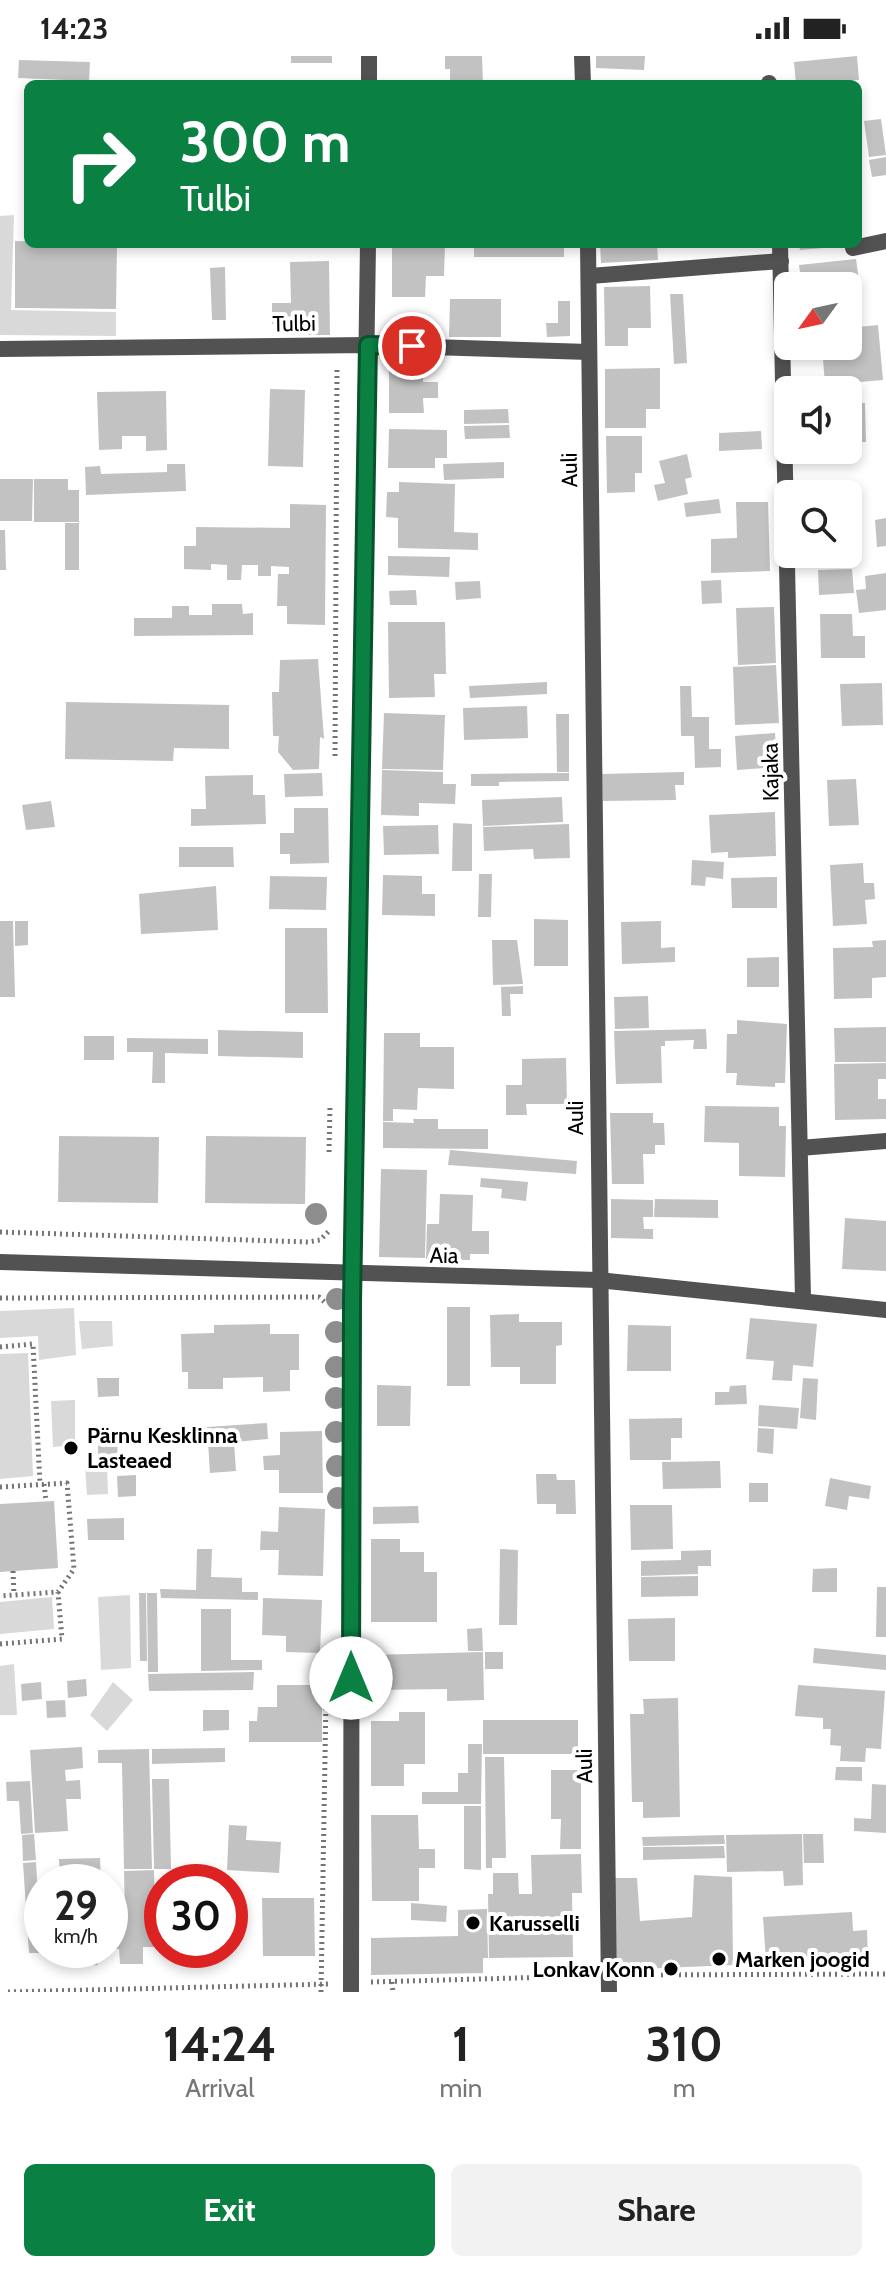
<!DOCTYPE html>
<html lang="en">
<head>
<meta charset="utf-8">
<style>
  body { margin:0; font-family:Cabin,sans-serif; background:#f2f2f2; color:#222; height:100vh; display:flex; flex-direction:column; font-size:30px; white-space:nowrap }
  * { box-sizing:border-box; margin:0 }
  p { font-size:26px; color:#767676 }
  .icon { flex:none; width:44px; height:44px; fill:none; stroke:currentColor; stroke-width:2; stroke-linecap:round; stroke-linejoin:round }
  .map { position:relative; height:1936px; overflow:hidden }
  .side { display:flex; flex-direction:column; background:#fff; flex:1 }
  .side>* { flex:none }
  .guide { position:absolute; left:24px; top:24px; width:838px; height:168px; border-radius:12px; box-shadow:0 4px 12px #0003; background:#0b8043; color:#fff; overflow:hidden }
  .needle { width:52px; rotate:237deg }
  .controls { position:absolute; left:774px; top:216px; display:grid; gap:16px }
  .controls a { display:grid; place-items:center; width:88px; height:88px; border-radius:12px; background:#fff; box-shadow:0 4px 12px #0003; font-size:40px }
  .speed { position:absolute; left:24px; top:1808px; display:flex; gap:16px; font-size:40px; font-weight:700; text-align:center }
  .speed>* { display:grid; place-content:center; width:104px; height:104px; border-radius:50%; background:#fff; box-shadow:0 4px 12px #0003; line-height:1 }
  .speed small { font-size:20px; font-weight:400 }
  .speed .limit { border:12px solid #d22; background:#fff; color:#111 }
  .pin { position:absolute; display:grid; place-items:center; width:68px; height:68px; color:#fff; margin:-34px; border:4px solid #fff; border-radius:50%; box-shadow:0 2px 8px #0007 }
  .me { position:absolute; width:88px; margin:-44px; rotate:0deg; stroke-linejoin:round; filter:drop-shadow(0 0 6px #0008) }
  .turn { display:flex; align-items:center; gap:28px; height:168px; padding:0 24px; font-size:36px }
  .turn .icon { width:104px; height:104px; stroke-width:2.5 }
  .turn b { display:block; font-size:56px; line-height:68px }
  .eta { display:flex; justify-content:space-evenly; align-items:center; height:136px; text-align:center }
  .eta b { font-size:48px; font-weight:800; line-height:56px }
  .action { display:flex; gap:16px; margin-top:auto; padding:16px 24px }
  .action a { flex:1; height:92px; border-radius:12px; background:#0b8043; color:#fff; font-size:32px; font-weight:800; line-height:92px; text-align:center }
  .action a+a { background:#f2f2f2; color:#222 }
  .status { display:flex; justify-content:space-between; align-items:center; height:56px; padding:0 40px; background:#fff; direction:ltr }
  .status svg { height:22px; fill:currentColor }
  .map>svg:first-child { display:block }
  .green { fill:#d9d9d9 }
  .building { fill:#c2c2c2 }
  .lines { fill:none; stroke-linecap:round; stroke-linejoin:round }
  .path { stroke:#747474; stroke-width:5; stroke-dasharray:2 4; stroke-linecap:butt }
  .street { stroke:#525252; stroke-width:16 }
  .tree { fill:#8d8d8d }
  .route-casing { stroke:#07532c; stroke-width:20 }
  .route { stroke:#0b8043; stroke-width:14 }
  .poi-dot { fill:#000; stroke:#fff; stroke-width:3 }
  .labels { text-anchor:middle; stroke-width:8; stroke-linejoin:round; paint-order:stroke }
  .street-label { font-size:22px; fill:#000; stroke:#fff }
  .poi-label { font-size:22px; font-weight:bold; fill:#000; stroke:#fff; text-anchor:start }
</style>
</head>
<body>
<div class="status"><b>14:23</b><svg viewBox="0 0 49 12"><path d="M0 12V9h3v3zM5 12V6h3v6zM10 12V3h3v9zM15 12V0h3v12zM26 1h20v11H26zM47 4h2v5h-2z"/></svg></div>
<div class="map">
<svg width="886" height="1936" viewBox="0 0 886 1936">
  <rect width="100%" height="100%" fill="#fff"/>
  <g class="green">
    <path d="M14 159 11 254 116 256V280L0 279V160Z"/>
    <path d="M74 1252 76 1299 39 1304 38 1280 0 1282V1255Z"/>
    <path d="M79 1265H112L113 1290 82 1293Z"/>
    <path d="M28 1297 33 1420 0 1423V1298Z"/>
    <path d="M75 1344V1389L53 1391 51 1345Z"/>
    <path d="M107 1410 108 1438 87 1439 85 1411Z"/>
    <path d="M130 1539 131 1612 101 1614 98 1541Z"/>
    <path d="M52 1541 54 1573 0 1578V1546Z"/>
    <path d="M14 1608 17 1659H0V1610Z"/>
    <path d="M113 1626 133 1644 107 1675 90 1659Z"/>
  </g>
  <g class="building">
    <rect x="291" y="0" width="41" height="7"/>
    <path d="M445 0H482L483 28H450V13H445Z"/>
    <path d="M596 0H645L644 14 596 12Z"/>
    <path d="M857 0 859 24 796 28 794 6Z"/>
    <path d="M19 4 90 6 89 25 18 22Z"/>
    <path d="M881 63 886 99 869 101 864 65Z"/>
    <path d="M886 101V119L872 121 869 104Z"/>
    <path d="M15 185 117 188 116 253 15 252Z"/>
    <path d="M392 188H445L444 220H426L425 241H392Z"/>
    <rect x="474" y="188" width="90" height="13"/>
    <path d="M600 188H657L658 204 601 207Z"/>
    <path d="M799 188H834L835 191 800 194Z"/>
    <path d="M856 203 860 232 802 230 799 209Z"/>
    <path d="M329 205 330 279H290V268H272V247H291L290 206Z"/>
    <path d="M225 211 226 264H212L210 212Z"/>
    <path d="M650 230 651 272H628V290H605L604 231Z"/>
    <path d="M670 238H683L687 307 674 308Z"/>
    <path d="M450 243H501V281H449Z"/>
    <path d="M558 245H570V280L547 281 546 267H558Z"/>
    <path d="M878 269 883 324 825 329 822 290H848V272Z"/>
    <path d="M389 307H423V326H438V342H423L424 357H389Z"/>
    <path d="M660 312V353H646V372H605V313Z"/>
    <path d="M270 333 305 334 303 411 268 410Z"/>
    <path d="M166 335 167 394 146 395V380H122V393L99 394 97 336Z"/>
    <path d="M865 347 866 386H848V348Z"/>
    <path d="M508 353 509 367 464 368V354Z"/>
    <path d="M509 369 510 382 465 383 464 370Z"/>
    <path d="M389 373 447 374V402H435V412H388Z"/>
    <path d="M761 375 762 393 719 395V377Z"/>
    <path d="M606 380H642V417H635V436L607 437Z"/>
    <path d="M687 398 692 421 685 423 688 438 658 445 654 429 665 427 659 405Z"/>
    <path d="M504 406V422L444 424 443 408Z"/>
    <path d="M167 408H185L186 435 86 439 85 411 100 410 101 418 167 416Z"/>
    <path d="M0 423H33L32 465H0Z"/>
    <path d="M34 423H68V434H79V466H34Z"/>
    <path d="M399 426 455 428 454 476 478 477V494L398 492V462L386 461 387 436H399Z"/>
    <path d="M719 443 721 457 686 461 684 447Z"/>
    <path d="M736 446H768L770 515 711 517V483L737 482Z"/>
    <path d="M290 448 326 449 325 569 287 568V550H277L278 518H289V511L271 510V520H258V509H242L241 524H227V509L211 508V514L184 513V490H196V471L290 472Z"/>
    <path d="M886 462V490L877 491 875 464Z"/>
    <rect x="65" y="467" width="14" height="47"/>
    <path d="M0 474H5L6 514H0Z"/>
    <path d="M388 500 450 501 449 521 388 519Z"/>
    <path d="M852 513 854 537 819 539 818 514Z"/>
    <path d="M886 517V554L859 557 856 534 866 533 865 520Z"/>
    <path d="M721 524 722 547 702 548 701 525Z"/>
    <path d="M480 525 481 542 456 544 455 526Z"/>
    <path d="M416 534 417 549H390L389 535Z"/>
    <path d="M212 548H242L243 558 253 557V579L134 580V562H172V550H189V559H212Z"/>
    <path d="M774 551 776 607 738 609 736 552Z"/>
    <path d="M820 558H852L853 580H865V602H821Z"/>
    <path d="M388 566H445L446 618H434L435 641 389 642Z"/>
    <path d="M318 603 324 683 320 681 319 713 293 714 278 696 279 680H273L272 636H279L280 604Z"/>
    <path d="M776 609 779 667 735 669 733 611Z"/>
    <path d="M547 626V638L470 642 469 630Z"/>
    <path d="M882 627 883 669 842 670 840 628Z"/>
    <path d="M680 630H691L692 661H709V693H721V711L695 712 694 680H681Z"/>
    <path d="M66 646 229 649V693L174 692 173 705 65 703Z"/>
    <path d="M527 650 528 682 464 684 463 652Z"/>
    <path d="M384 657 445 659 443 714 382 713Z"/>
    <path d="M556 658H569V716H557Z"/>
    <path d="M775 677 777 711 737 714 735 680Z"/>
    <path d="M382 714 443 716V728H456L455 748 419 747V760L381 759Z"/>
    <path d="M684 716V729H675L676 744 603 745 602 718Z"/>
    <path d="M322 717 323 740 285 741 284 718Z"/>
    <path d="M569 717V725L499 726V730H471V718Z"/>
    <path d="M253 719V739H265L266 768 191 770V753H206L205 720Z"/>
    <path d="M856 723 859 769 829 770 827 724Z"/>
    <path d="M562 741 563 766 483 770 482 744Z"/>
    <path d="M51 745 55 771 26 774 22 749Z"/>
    <path d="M294 752H328L329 807 290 808V798H280V777H294Z"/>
    <path d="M775 756 776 800 728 802V796L711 797 709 759Z"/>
    <path d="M453 767 472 768V815H452Z"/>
    <path d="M569 768 570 802 534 803 533 793 484 795 483 771Z"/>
    <path d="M438 769 439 798 384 799 383 770Z"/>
    <path d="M179 791H233L234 811H179Z"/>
    <path d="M692 804 724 806 723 823 706 821 705 830 691 829Z"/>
    <path d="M863 807 864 827H874L875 843 865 844 867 868 833 870 830 809Z"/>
    <path d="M479 818H492L491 861H478Z"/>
    <path d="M383 819 422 820V838H435V860L382 859Z"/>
    <path d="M270 820 327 821 326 854 269 853Z"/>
    <path d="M777 821V852H732L731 822Z"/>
    <path d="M216 830 218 874 141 878 139 838Z"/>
    <path d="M534 863 568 864V910H534Z"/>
    <path d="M0 865H13L15 941H0Z"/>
    <path d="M15 865H28V889L15 890Z"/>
    <path d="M661 865V892L675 891V906L622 908 621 866Z"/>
    <path d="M285 872H327L328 957H285Z"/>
    <path d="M492 884H517L523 928 493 929Z"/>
    <path d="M886 884V921L872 922V942L834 943 833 892 873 891 872 885Z"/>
    <path d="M779 901V931H747V902Z"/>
    <path d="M523 930V938H510L511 960H502L501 931Z"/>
    <path d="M648 940 649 972 615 973 614 941Z"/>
    <path d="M737 964 787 968 785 1027H775V1031L736 1029 737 1017H726L727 978H737Z"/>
    <path d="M886 971V1006H835L834 972Z"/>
    <path d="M706 973 707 993H693L694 984 665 985V990H661L662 1027 616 1028 614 975Z"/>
    <path d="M218 974 303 976V1002L218 1000Z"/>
    <path d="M384 977H420V991H454V1033L418 1032 417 1054 393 1053V1065H383Z"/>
    <rect x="84" y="980" width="30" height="24"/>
    <path d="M127 982 208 983V998L165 997V1027H152L153 996H127Z"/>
    <path d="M566 1002 567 1048H526L527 1059H506V1029H522V1003Z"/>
    <path d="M886 1007V1023H878V1043H886V1063L835 1064 834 1008Z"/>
    <path d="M705 1050 779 1051V1070H786L785 1121 739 1120V1087L704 1086Z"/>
    <path d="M610 1057H653V1067H664L665 1089H655V1098H643L644 1128H612Z"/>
    <path d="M413 1063H438V1073H488V1093L383 1092V1066L414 1067Z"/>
    <path d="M59 1080 159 1081 158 1147 58 1146Z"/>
    <path d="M206 1080 306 1081 305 1148 205 1147Z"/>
    <path d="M450 1094 577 1105 576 1118 448 1109Z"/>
    <path d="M381 1113 427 1114 425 1202 379 1201Z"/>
    <path d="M481 1122 528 1126 526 1145 501 1142 502 1133 480 1131Z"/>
    <path d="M440 1138 473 1139 472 1175H489V1198H470V1204L426 1203 427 1168H439Z"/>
    <path d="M611 1143 653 1144V1161H643L644 1173H653V1183L611 1182Z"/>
    <path d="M655 1143 718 1144V1162L654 1161Z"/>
    <path d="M845 1162 886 1165V1215L842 1213Z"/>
    <rect x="447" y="1251" width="23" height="79"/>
    <path d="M519 1258V1266H562V1289L556 1290V1328H520V1311H491L490 1259Z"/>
    <path d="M750 1262 817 1268 813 1311 793 1309 792 1325 772 1324 774 1305 746 1303Z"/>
    <path d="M270 1268V1278H299V1314H290V1335L263 1336V1321L223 1322V1333H188V1316H182L181 1278 214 1277V1269Z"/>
    <path d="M628 1269 671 1270V1315H627Z"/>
    <path d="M97 1322H119V1340L98 1341Z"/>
    <path d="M803 1322 818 1323 816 1364 800 1362Z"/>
    <path d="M377 1329 411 1330 410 1370H377Z"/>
    <path d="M746 1329 747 1348 715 1349V1336H729L730 1330Z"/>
    <path d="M759 1349 799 1352 797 1373 758 1370Z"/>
    <path d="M682 1362V1382H671V1404H630L629 1363Z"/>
    <path d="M267 1367 268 1383 234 1386 236 1415 210 1417 207 1371Z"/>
    <path d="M758 1372 774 1373 773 1398 757 1396Z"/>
    <path d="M322 1375 323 1437H279V1414H264L263 1400 280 1399V1376Z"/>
    <path d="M98 1382H117L118 1402H98Z"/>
    <path d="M720 1405 721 1432 663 1433 662 1406Z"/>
    <path d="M536 1418H556L557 1424H575L576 1458H556V1448H537Z"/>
    <path d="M136 1419V1440L118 1441 117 1420Z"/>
    <path d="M830 1422 871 1430 869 1443 849 1440 847 1454 825 1450Z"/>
    <rect x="749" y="1427" width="19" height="19"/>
    <path d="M54 1445 58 1512 0 1516V1448Z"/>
    <path d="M630 1449H672L673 1493 631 1494Z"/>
    <path d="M418 1450 419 1467 373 1468V1451Z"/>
    <path d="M279 1451 325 1453 323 1520 278 1519 279 1494H260L261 1475 278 1476Z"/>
    <path d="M124 1462V1484H88L87 1463Z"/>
    <path d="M371 1483H400V1496H424V1516H437V1566H371Z"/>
    <path d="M197 1493H212L211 1521 242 1522V1536H258V1544L161 1542 160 1533 196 1534Z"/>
    <path d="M500 1493 518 1494 517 1569H499Z"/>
    <path d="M711 1494V1510H698V1518L641 1520V1505L681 1504V1495Z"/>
    <path d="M837 1512V1536H812L813 1513Z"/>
    <path d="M698 1520V1540L641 1541V1521Z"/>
    <path d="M877 1531H886V1581H876Z"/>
    <path d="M139 1537H146L147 1605H140Z"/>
    <path d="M147 1537H157L158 1616H148Z"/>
    <path d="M263 1542 322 1544 320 1597 286 1596V1580L262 1579Z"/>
    <path d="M201 1553H231V1604H262V1614L201 1615Z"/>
    <path d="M675 1562V1605H629L628 1563Z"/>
    <path d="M482 1572 483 1595H468L467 1573Z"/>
    <path d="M814 1592 886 1599V1614L813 1607Z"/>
    <path d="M483 1596 484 1644 447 1645V1633L372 1634 371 1599Z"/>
    <rect x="485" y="1596" width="18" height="17"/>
    <path d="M254 1616 253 1634 149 1635 148 1618Z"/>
    <path d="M86 1623 87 1640 68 1642 67 1625Z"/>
    <path d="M41 1626 42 1643 22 1645 21 1628Z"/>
    <path d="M277 1629H322V1686H249V1665H257L258 1651H277Z"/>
    <path d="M798 1629 885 1635 881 1693 866 1692 865 1706 840 1705 841 1690 830 1689 831 1673H823V1662L795 1660Z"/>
    <path d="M678 1642 680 1761 643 1762V1746H632L630 1658H644L643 1643Z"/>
    <path d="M65 1644 66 1661 47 1662 46 1645Z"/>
    <path d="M203 1654H229V1674L203 1675Z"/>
    <path d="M399 1656H425V1708H404V1730H371V1665H399Z"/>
    <rect x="483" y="1664" width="95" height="34"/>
    <path d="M468 1688H482L481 1748H422V1736H458V1717H468Z"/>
    <path d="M82 1691 83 1712 65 1714 66 1725 80 1724 81 1743H66L68 1775 35 1777 30 1694Z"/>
    <path d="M225 1692V1706L152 1708V1693Z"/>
    <path d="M149 1693 152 1813H124L122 1707H98V1694Z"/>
    <path d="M485 1701H504L506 1802H492V1812H486Z"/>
    <path d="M836 1711H862V1725L835 1724Z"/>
    <path d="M551 1714H581V1793H560L561 1763H551Z"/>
    <path d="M152 1723H169L171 1813H154Z"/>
    <path d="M30 1725 33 1777 21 1778 19 1745H7L6 1726Z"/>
    <path d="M872 1728 886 1729V1777L854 1775V1762L871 1763Z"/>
    <path d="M464 1750H481V1814L464 1813Z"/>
    <path d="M371 1759H418L419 1793H435V1812H419V1845H372Z"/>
    <path d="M229 1769 247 1770 246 1784 281 1786 279 1817 227 1814Z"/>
    <path d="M34 1778 36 1804 23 1805 22 1779Z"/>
    <path d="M802 1778 803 1829 784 1830 783 1815 727 1816 726 1779Z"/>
    <path d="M803 1778H823L824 1807H804Z"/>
    <path d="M724 1779 725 1788 643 1790 642 1781Z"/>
    <path d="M724 1790 725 1802 643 1804V1791Z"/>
    <path d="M581 1798 582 1837H572L573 1901 489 1902 488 1838H493V1817H518L519 1838H532L531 1799Z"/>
    <path d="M100 1802 101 1826H60L59 1803Z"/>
    <path d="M36 1806 41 1897H29L23 1807Z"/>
    <path d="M154 1814 156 1891H143V1908H120L119 1893H110V1856L125 1855 124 1815Z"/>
    <path d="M694 1819 732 1821 733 1909 616 1914 612 1822H637L640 1865 692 1861Z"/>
    <path d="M156 1832H162V1891H157Z"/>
    <path d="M262 1842H314L315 1900H263Z"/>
    <path d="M411 1847 447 1850 446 1866 411 1864Z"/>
    <path d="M487 1853 488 1902H483V1917L371 1919V1882L458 1880V1854Z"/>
    <path d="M852 1856 853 1875 867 1874 868 1901 766 1905 763 1861Z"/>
    <path d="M61 1894H98V1909L62 1910Z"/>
  </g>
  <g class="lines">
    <g class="path">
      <path d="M335 700 337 310"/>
      <path d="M329 1096 330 1050"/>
      <path d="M0 1176 308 1186 320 1184 330 1174"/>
      <path d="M0 1242 319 1241 327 1248"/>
      <path d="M0 1291 33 1288 40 1428"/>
      <path d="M44 1428 46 1445"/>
      <path d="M0 1431 67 1427 74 1513 58 1536 0 1540"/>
      <path d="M13 1515 14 1539"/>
      <path d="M0 1588 62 1583 58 1536"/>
      <path d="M631 1919 886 1918"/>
      <path d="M371 1926 589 1920"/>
      <path d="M392 1926 393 1936"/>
      <path d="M8 1936 329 1928"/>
      <path d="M321 1936 326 1642"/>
    </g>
    <g class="street">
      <path d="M582 0 583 28"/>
      <path d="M769 27V28"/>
      <path d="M369 28V0"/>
      <path d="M588 188 609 1936"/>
      <path d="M780 188 803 1243"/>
      <path d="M853 192 886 185"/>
      <path d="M590 220 781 205"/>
      <path d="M0 293 368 289 589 296"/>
      <path d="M800 1092 886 1085"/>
      <path d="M0 1206 598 1224 886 1254"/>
      <path d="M351 1936 352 1246 368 188"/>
    </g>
  </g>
  <g class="tree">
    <circle cx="316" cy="1158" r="11"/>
    <circle cx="337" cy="1243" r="11"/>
    <circle cx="336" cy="1276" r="11"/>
    <circle cx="336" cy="1311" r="11"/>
    <circle cx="336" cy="1342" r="11"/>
    <circle cx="336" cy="1376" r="11"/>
    <circle cx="337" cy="1410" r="11"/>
    <circle cx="338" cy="1442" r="11"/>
  </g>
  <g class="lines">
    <g class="route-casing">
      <path id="route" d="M351 1622 352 1246 368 289 412 290"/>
    </g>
    <use href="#route" class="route"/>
  </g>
  <g class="poi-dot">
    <circle cx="71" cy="1392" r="8"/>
    <circle cx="473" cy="1867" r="8"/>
    <circle cx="719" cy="1903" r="8"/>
    <circle cx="671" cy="1913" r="8"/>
  </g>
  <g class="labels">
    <g class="street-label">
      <text transform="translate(294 267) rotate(-1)" y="8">Tulbi</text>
      <text transform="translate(569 414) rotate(-91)" y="8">Auli</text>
      <text transform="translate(770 716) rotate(-91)" y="8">Kajaka</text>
      <text transform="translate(575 1062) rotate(-90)" y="8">Auli</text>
      <text transform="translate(444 1199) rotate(1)" y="8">Aia</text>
      <text transform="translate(584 1710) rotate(-91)" y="8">Auli</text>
    </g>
    <g class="poi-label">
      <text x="87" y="1387">Pärnu Kesklinna<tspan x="87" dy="25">Lasteaed</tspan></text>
      <text x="489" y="1875">Karusselli</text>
      <text x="735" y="1911">Marken joogid</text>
      <text x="655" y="1921" text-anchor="end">Lonkav Konn</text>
    </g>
  </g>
</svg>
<div class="controls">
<a><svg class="needle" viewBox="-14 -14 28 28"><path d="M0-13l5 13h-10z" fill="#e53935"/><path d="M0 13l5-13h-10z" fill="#767676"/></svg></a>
<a><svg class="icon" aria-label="sound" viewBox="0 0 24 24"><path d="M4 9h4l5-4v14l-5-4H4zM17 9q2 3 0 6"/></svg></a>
<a><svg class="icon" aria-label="search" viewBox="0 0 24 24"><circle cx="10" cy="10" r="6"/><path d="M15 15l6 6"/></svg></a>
</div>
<div class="speed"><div>29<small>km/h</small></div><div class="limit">30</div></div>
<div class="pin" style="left:412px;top:290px;background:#d93025"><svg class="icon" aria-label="arrive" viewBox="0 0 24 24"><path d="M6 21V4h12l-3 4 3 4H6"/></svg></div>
<svg class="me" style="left:351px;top:1622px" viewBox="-20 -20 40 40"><circle r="19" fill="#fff"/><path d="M0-13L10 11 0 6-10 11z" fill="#0b8043"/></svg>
<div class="guide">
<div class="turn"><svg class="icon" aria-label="right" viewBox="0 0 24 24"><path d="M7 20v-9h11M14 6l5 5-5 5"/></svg><div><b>300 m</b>Tulbi</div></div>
</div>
</div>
<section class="side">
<div class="eta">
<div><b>14:24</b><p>Arrival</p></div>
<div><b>1</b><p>min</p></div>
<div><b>310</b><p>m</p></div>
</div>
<div class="action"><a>Exit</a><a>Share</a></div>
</section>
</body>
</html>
